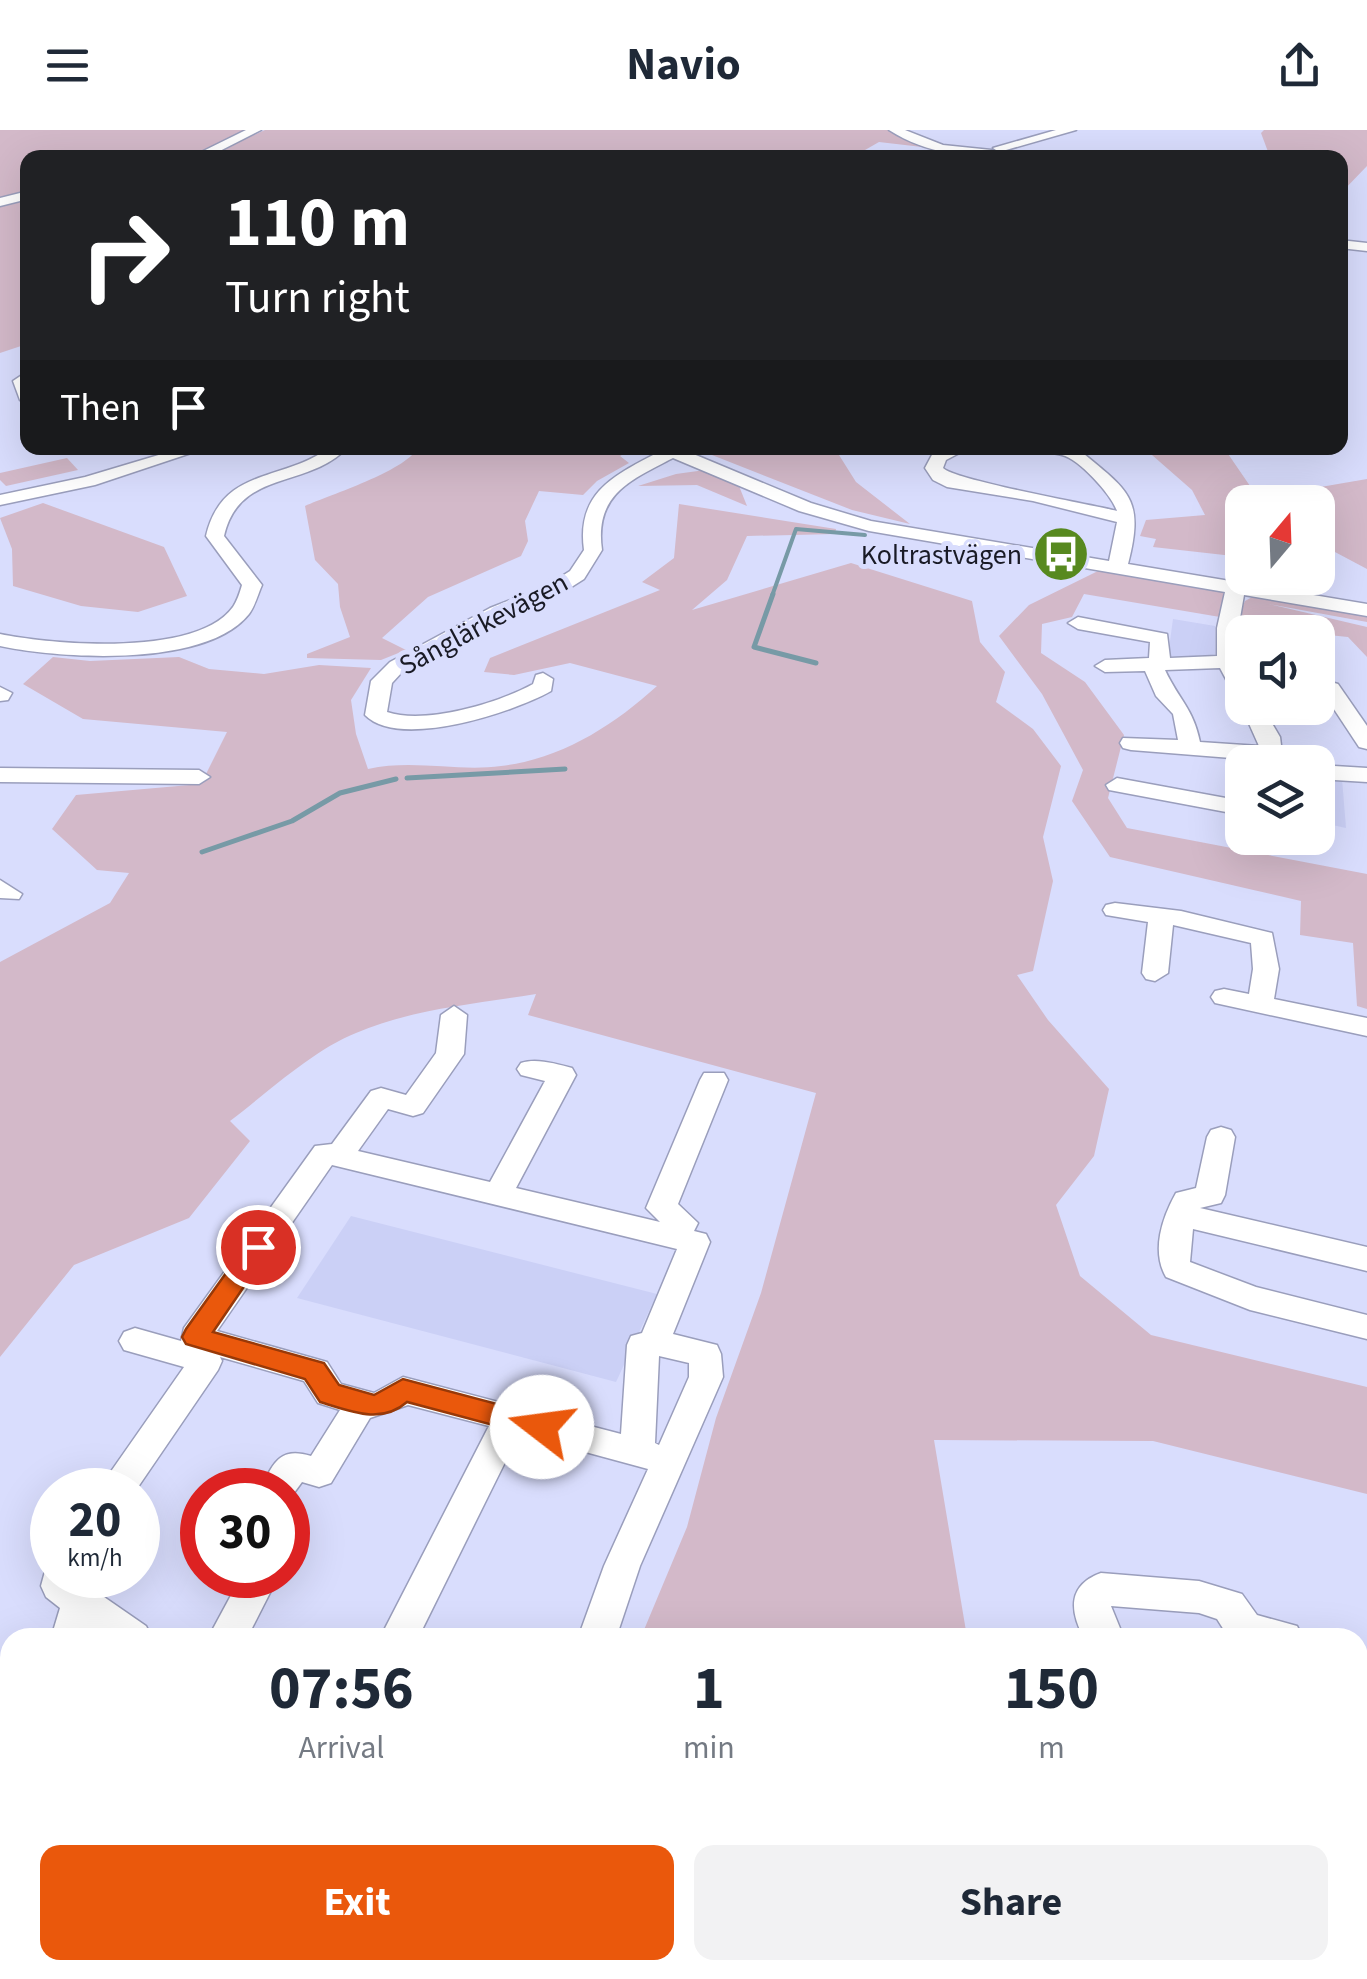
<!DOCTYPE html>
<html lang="en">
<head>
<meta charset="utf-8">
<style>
  body { margin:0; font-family:"Source Sans 3",sans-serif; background:#f2f2f3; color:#1f2937; height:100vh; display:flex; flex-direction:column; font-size:38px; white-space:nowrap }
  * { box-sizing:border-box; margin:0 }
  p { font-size:32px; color:#747a83 }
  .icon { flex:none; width:55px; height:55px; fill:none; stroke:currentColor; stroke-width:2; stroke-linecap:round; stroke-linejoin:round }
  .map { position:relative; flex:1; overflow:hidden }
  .side { position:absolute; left:0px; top:1498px; width:1368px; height:352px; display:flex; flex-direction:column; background:#fff; border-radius:30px 30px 0 0; box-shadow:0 10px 40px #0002 }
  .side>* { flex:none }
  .top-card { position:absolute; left:20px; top:20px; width:1328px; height:305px; border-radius:20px; box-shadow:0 10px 40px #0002; background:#202124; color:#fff; overflow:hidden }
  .needle { width:65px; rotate:19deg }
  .fabs { position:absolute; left:1225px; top:355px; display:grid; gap:20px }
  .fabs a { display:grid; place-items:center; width:110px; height:110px; border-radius:20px; background:#fff; box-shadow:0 10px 40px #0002; font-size:50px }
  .speed { position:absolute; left:30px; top:1338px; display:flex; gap:20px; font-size:50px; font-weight:700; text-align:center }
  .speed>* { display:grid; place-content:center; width:130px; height:130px; border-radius:50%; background:#fff; box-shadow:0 10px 40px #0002; line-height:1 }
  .speed small { font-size:25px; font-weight:400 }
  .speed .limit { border:15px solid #d22; background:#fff; color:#111 }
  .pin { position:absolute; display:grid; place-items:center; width:85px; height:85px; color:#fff; margin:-42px; border:5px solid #fff; border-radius:50%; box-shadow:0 2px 10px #0007 }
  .me { position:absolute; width:110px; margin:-55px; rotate:285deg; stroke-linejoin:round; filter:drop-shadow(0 0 8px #0008) }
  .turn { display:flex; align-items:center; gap:35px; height:210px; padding:0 40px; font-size:45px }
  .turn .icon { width:130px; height:130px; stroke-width:2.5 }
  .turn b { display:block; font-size:70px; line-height:85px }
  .then { display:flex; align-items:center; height:95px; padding:0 40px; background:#0003; gap:20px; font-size:38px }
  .eta { display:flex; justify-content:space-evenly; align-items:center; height:170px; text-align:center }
  .eta b { font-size:60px; font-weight:700; line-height:70px }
  .button { display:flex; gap:20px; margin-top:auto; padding:20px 40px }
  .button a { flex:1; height:115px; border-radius:20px; background:#ea580c; color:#fff; font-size:40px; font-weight:700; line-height:115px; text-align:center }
  .button a+a { background:#f2f2f3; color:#1f2937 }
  header { display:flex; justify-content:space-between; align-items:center; height:130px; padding:0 40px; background:#fff; font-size:45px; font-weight:700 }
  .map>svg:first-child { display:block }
  .built { fill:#cbd0f6 }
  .green { fill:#d3b9c9 }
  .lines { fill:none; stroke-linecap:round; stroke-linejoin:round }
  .stream-far1 { stroke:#779aa6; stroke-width:4 }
  .stream { stroke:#779aa6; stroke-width:5 }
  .minor-casing { stroke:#9a9ebc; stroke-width:3 }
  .minor { fill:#fff; fill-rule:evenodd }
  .route { fill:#ea580c; stroke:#983908; stroke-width:2.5 }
  .labels { text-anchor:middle; stroke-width:10; stroke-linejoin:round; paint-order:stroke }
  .far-poi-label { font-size:28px; fill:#191a25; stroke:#d9ddfd; text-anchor:end }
  .far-street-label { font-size:28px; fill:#191a25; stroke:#d9ddfd }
</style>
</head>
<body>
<header><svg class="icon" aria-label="menu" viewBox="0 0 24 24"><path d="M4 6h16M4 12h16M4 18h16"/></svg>Navio<svg class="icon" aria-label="share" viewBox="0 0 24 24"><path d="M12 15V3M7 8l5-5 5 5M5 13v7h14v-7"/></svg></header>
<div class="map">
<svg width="1367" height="1849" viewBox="0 0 1367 1849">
  <rect width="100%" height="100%" fill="#d9ddfd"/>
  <g class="built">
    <path d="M1173 489 1215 496V529L1168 526Z"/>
    <path d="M1318 647 1342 649 1346 698 1318 692Z"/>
    <path d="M351 1086 657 1164 616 1252 297 1168Z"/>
    <path d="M534 1840H697L694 1849H532Z"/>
  </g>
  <g class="green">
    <path d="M0 0H251L190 27 28 28 27 62 0 69Z"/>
    <path d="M265 0H888L909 7 922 17 879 12 851 28H202Z"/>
    <path d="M1264 0H1367V36L1340 64V28L1270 27 1261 3Z"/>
    <path d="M27 68V214L0 223V75Z"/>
    <path d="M418 318H634L620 326 629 333 597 351 583 365 539 361 525 391 528 411 521 426 428 467 382 508 406 520 381 530 307 528V524L350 507 340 477 338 454 315 430 305 376C332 364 403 342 418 318Z"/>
    <path d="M703 318H876L839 325 856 352 910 394 852 380 712 325 720 324Z"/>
    <path d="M1144 318H1224L1261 372H1242V427L1153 417 1156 409 1140 406 1146 390 1205 385 1192 360Z"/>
    <path d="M67 328 78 340 6 356 0 350V343Z"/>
    <path d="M705 340 739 356 747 376 697 355 638 356 676 344Z"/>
    <path d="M1367 349V439L1318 413V372H1277L1274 365Z"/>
    <path d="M43 373 164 417 187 466 138 482 81 476 13 456 12 419 0 388Z"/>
    <path d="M679 374 836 399 835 404 747 406 727 450 692 480 851 433 972 471 980 512 1005 542 996 572 1033 599 1061 636 1043 707 1053 751 1033 841 1017 845 1048 890 1109 959 1094 1026 1056 1075 1080 1146 1151 1205 1367 1257V1364L1153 1311 934 1310 967 1507H641L687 1397 716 1288 761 1163 816 963 528 885 536 864C476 874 412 879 356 903 313 920 267 963 230 991L250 1011 189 1088 74 1135 0 1227V832L110 773 129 743 97 740 52 699 76 665 201 654 227 602 83 589 23 554 53 527 90 531 179 527 209 539 264 544 319 535 371 538 351 570 356 604 368 639C414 629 458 642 501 636 561 629 613 596 657 556L570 533 514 545 484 542 490 528 660 460 642 452 674 428Z"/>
    <path d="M1098 441 1228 461 1220 487 1084 464 1072 487 1042 494 1041 523 1085 552 1124 605 1108 668 1127 698 1367 744V879L1357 876 1353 813 1300 805 1301 771 1110 727 1072 671 1083 640 1042 564 999 506 1029 475Z"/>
    <path d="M1254 466 1367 484V492L1269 474 1367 497V527L1348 507 1252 497 1237 491 1245 471Z"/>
    <path d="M697 1840H1023L1025 1849H694Z"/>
  </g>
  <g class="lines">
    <path class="stream-far1" d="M772 466 796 399 865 405"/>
    <g class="stream">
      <path d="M773 464 754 517 816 533"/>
      <path d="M407 648 565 639"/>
      <path d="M202 722 292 691 340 663 396 649"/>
    </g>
    <g class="minor-casing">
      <g id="minor">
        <path d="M246 0H261L206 28H189Z"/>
        <path d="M889 0H905L943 15 1070 28C1010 28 941 34 889 0Z"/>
        <path d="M1056 0H1076L999 22 993 18Z"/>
        <path d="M28 61V69L0 76V68Z"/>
        <path d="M1340 110 1367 113V121L1340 118Z"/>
        <path d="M28 241V275L20 270 13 251Z"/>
        <path d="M182 318H206L95 355 0 375V365L85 347Z"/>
        <path d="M329 318H347C308 359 239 339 224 406L262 455C258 464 255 476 249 484 206 538 61 529 0 516V504C54 515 197 527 233 477 237 471 240 462 242 455L206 406C222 337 282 352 329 318Z"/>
        <path d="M657 318H679L811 373 871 391 1109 431 1117 392 1033 371 947 357 933 350 925 338 933 323 947 318H969L946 330 943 338C954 350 1089 374 1117 381 1111 364 1079 329 1062 325 1048 321 1035 326 1024 318H1077C1126 360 1146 365 1128 434L1367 474V486L1244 465 1236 511 1242 568 1235 566 1220 538 1165 540C1179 570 1193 578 1200 612L1259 616 1242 578H1263L1280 607 1283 632 1131 620 1123 618 1120 613 1123 608 1178 610 1173 584 1156 566 1145 541 1105 542 1095 536 1105 530 1149 528 1150 512 1078 499 1068 493 1078 487 1167 504 1170 528 1217 526V498L1225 462 869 401 799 381 673 328C631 350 594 364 602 420L584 449 562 463 504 486 404 540 392 553 387 582C426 595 498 573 533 554L536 545 543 543 553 549 551 561C514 582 399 620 365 585L371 551 390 532 490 478 548 455 570 441 584 420C576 362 615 345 659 322Z"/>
        <path d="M1331 552 1338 554 1367 596V619L1359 617 1320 558Z"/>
        <path d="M0 557 12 563 8 570 0 571Z"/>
        <path d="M1318 635 1367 638V652L1318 649Z"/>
        <path d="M0 638 199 640 210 647 199 654 0 652Z"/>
        <path d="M1117 648 1242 671V685L1109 660 1106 655Z"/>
        <path d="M0 750 22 764 19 769 0 768Z"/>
        <path d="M1115 773 1181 781 1272 803 1279 839 1274 869 1367 888V906L1215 873 1211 867 1215 861 1224 859 1249 864 1253 839 1251 813 1173 795 1168 843 1155 851 1146 849 1142 843 1148 792 1106 785 1103 780 1106 775Z"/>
        <path d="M454 876 467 885 464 924 423 983 413 986 388 979 358 1021 490 1052 545 951 521 945 517 939 521 933C537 928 556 934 572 938L576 945 516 1058 660 1092 646 1078 700 950 704 943H724L728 950 678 1074 698 1093 694 1101 706 1104 710 1112 673 1204 717 1215 721 1224 723 1247 640 1436 616 1508H578L604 1436 648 1339 637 1336 519 1304 418 1508H380L489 1296 408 1275 370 1288 331 1353 319 1357 302 1352 288 1371V1360H260C273 1334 279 1316 311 1326L340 1280 318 1273 304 1251 220 1227 222 1231 218 1240 136 1360H98L184 1237 124 1220 119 1211 124 1202 135 1198 181 1211 184 1198 315 1016 332 1014 371 961 381 958 406 965 436 923 441 885ZM332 1035 677 1119 642 1203 631 1206 627 1215 621 1304 403 1247 374 1263 341 1254 327 1232 217 1201ZM659 1226 689 1233V1247L659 1315 655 1313Z"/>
        <path d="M1221 997 1231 1000 1235 1007 1225 1065 1221 1073 1200 1078 1367 1117V1141L1193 1099 1190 1132 1256 1157 1367 1185V1209L1250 1180 1166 1147C1151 1121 1162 1088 1176 1063L1196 1058 1207 1007 1211 1000Z"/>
        <path d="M52 1432V1445H78V1449L146 1496 152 1508H102L91 1500 89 1508H51L60 1478 46 1467 41 1456 47 1434Z"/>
        <path d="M1101 1443 1199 1451 1242 1464 1257 1485 1297 1496 1303 1508H1229L1217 1489 1199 1483 1111 1476 1124 1508H1084C1069 1480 1068 1455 1101 1443Z"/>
        <path d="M242 1445H279L247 1508H208Z"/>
        <rect x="1358" y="1540" width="9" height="36"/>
        <path d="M10 1590V1640L0 1644V1594Z"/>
        <path d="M1358 1633 1367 1636V1703L1358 1699Z"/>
        <rect x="1358" y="1778" width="9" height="42"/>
        <path d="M46 1840H91L87 1849H42Z"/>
        <path d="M275 1840H319L315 1849H271Z"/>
        <path d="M482 1840H526L523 1849H479Z"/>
        <path d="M1196 1840H1240L1237 1849H1193Z"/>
      </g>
    </g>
    <use href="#minor" class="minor"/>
  </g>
  <path class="route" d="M258 1108 268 1111 271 1117 213 1202 324 1233 339 1255 374 1265 403 1249 542 1286 551 1289 556 1297 551 1305 542 1308 407 1272C381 1295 350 1281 320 1272L305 1249 186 1214 182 1207 186 1199 249 1111Z"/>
  <defs>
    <g id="bus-disc" transform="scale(2.875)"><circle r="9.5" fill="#57891f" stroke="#d9ddfd"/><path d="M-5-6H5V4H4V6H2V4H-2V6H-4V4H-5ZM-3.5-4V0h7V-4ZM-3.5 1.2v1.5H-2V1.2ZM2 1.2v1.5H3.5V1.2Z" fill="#fff"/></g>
  </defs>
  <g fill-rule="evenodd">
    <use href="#bus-disc" x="1061" y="424"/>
  </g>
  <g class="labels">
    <g class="far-poi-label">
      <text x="1022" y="434">Koltrastvägen</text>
    </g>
    <g class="far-street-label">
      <text transform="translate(483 493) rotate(-28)" y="10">Sånglärkevägen</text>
    </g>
  </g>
</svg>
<div class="fabs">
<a><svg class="needle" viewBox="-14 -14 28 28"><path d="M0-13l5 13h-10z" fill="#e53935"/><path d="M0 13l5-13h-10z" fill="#747a83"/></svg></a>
<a><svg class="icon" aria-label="sound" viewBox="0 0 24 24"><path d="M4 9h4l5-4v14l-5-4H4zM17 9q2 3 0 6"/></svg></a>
<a><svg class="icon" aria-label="layers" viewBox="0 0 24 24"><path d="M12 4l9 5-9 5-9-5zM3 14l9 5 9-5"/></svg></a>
</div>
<div class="speed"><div>20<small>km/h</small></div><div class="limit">30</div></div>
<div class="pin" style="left:258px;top:1117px;background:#d93025"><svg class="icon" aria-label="arrive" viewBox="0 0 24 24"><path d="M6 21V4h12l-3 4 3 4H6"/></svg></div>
<svg class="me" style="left:542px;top:1297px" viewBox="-20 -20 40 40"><circle r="19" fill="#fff"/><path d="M0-13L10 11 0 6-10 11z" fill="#ea580c"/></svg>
<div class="top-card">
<div class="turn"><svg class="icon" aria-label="right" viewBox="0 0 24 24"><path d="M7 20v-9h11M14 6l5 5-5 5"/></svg><div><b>110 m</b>Turn right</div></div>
<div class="then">Then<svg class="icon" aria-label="arrive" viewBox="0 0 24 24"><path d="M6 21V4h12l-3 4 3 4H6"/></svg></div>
</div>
<section class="side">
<div class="eta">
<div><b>07:56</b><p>Arrival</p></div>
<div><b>1</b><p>min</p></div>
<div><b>150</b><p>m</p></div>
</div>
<div class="button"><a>Exit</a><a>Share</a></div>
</section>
</div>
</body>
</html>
